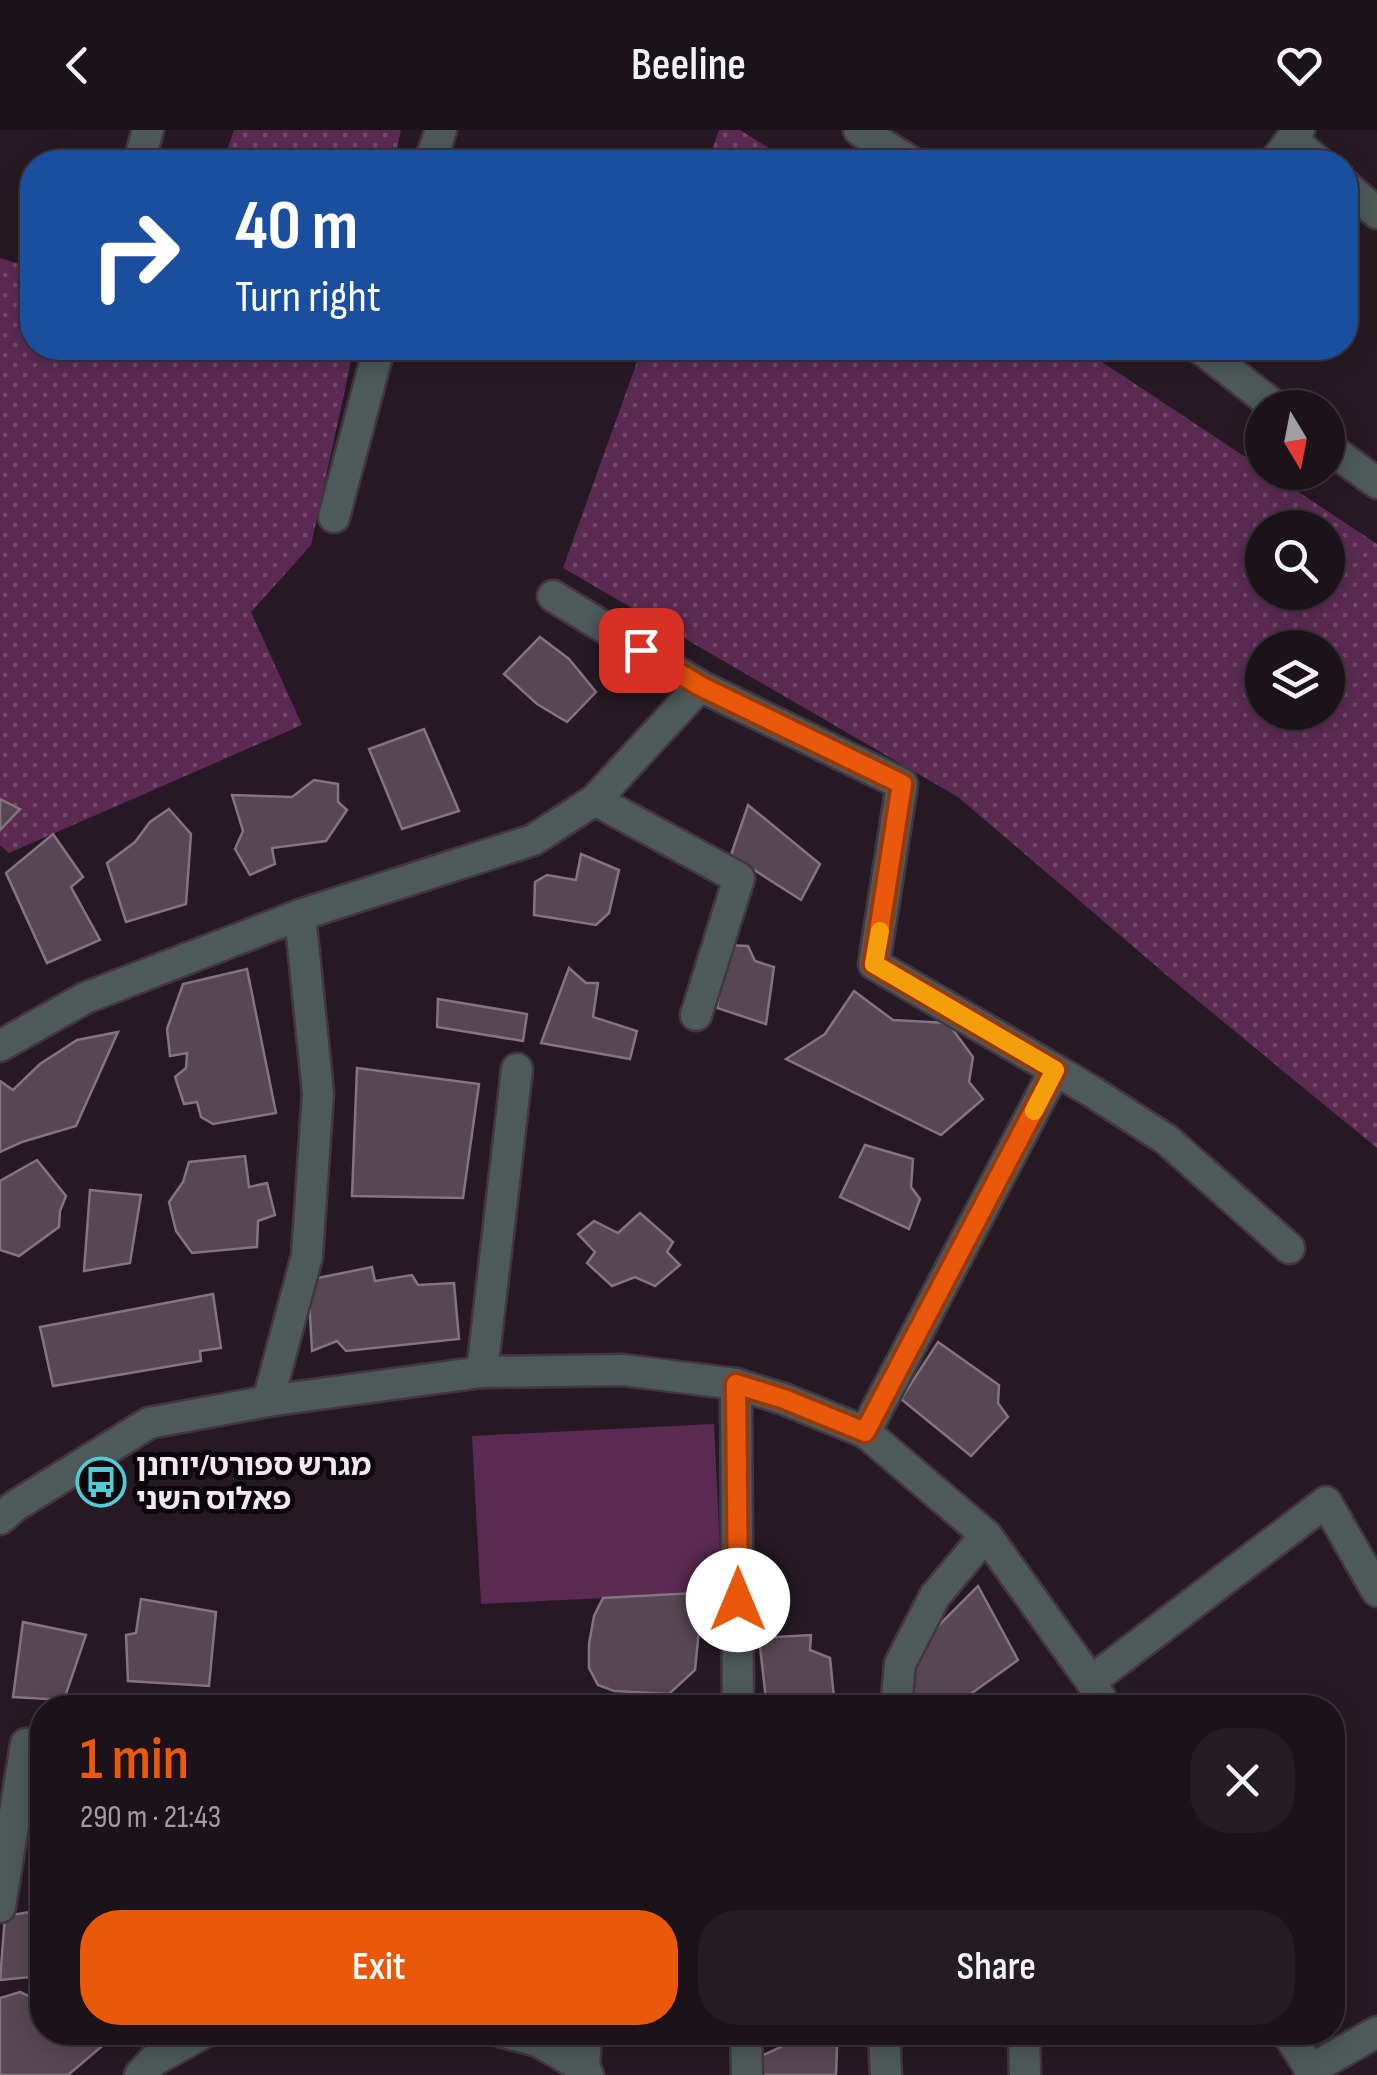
<!DOCTYPE html>
<html lang="en">
<head>
<meta charset="utf-8">
<style>
  body { margin:0; font-family:"Sofia Sans Condensed","Noto Sans Hebrew",sans-serif; background:#251c23; color:#f1f3f6; height:100vh; display:flex; flex-direction:column; font-size:38px; white-space:nowrap }
  * { box-sizing:border-box; margin:0 }
  p { font-size:32px; color:#a09ea2 }
  .icon { flex:none; width:55px; height:55px; fill:none; stroke:currentColor; stroke-width:2; stroke-linecap:round; stroke-linejoin:round }
  .map { position:relative; flex:1; overflow:hidden }
  .drawer { position:absolute; left:30px; top:1565px; width:1315px; height:350px; display:flex; flex-direction:column; background:#1c131a; border-radius:40px; box-shadow:0 5px 25px #0003,0 0 0 2px #3a3239 }
  .drawer>* { flex:none }
  .banner { position:absolute; left:20px; top:20px; width:1338px; height:210px; border-radius:40px; box-shadow:0 5px 25px #0003,0 0 0 2px #3a3239; background:#1a4fa0; color:#fff; overflow:hidden }
  .needle { width:65px; rotate:170deg }
  .buttons { position:absolute; left:1245px; top:260px; display:grid; gap:20px }
  .buttons a { display:grid; place-items:center; width:100px; height:100px; border-radius:50%; background:#1c131a; box-shadow:0 5px 25px #0003,0 0 0 2px #3a3239; font-size:50px }
  .pin { position:absolute; display:grid; place-items:center; width:85px; height:85px; color:#fff; margin:-42px; border-radius:20px; box-shadow:0 5px 15px #0006 }
  .me { position:absolute; width:110px; margin:-55px; rotate:0deg; stroke-linejoin:round; filter:drop-shadow(0 0 8px #0008) }
  .turn { display:flex; align-items:center; gap:35px; height:210px; padding:0 50px; font-size:45px }
  .turn .icon { width:130px; height:130px; stroke-width:2.5 }
  .turn b { display:block; font-size:70px; line-height:85px }
  .round { display:grid; place-items:center; flex:none; width:105px; height:105px; border-radius:40px; background:#251c23 }
  .headline { display:flex; align-items:center; justify-content:space-between; height:170px; padding:0 50px }
  h1 { font-size:60px; font-weight:600; line-height:75px; color:#ea580c }
  .cta { display:flex; gap:20px; margin-top:auto; padding:20px 50px }
  .cta a { flex:1; height:115px; border-radius:40px; background:#ea580c; color:#fff; font-size:40px; font-weight:600; line-height:115px; text-align:center }
  .cta a+a { background:#251c23; color:#f1f3f6 }
  header { display:flex; justify-content:space-between; align-items:center; height:130px; padding:0 50px; background:#1c131a; font-size:45px; font-weight:600 }
  .map>svg:first-child { display:block }
  .grass { fill:url(#grass-dots); fill-rule:evenodd }
  .pitch { fill:#5b2a53 }
  .building { fill:#574753; stroke:#847380; stroke-width:2.5 }
  .lines { fill:none; stroke-linecap:round; stroke-linejoin:round }
  .minor-casing { stroke:#433640; stroke-width:35 }
  .minor { stroke:#4e5959; stroke-width:30 }
  .route-casing { stroke:#983908; stroke-width:25 }
  .route { stroke:#ea580c; stroke-width:18 }
  .slow { stroke:#f59e0b; stroke-width:18 }
  .labels { text-anchor:middle; stroke-width:10; stroke-linejoin:round; paint-order:stroke }
  .poi-label { font-size:30px; font-weight:bold; fill:#f2e8ef; stroke:#0b060a; text-anchor:start }
</style>
</head>
<body>
<header><svg class="icon" aria-label="back" viewBox="0 0 24 24"><path d="M15 5l-7 7 7 7"/></svg>Beeline<svg class="icon" aria-label="heart" viewBox="0 0 24 24"><path d="M12 20l-8-8c-3-5 5-10 8-4 3-6 11-1 8 4z"/></svg></header>
<div class="map">
<svg width="1377" height="1945" viewBox="0 0 1377 1945">
  <defs>
    <pattern id="grass-dots" width="8" height="8" patternUnits="userSpaceOnUse" patternTransform="scale(2.5)"><rect width="8" height="8" fill="#5b2a53"/><path d="M2 2h.1M6 6h.1" fill="none" stroke="#73496c" stroke-width="1.8" stroke-linecap="round"/></pattern>
  </defs>
  <rect width="100%" height="100%" fill="#261923"/>
  <g class="grass">
    <path d="M234 0H401L394 32H223Z"/>
    <path d="M719 0H740L791 32H708Z"/>
    <path d="M0 128 32 138V218H354L311 415 251 482 302 595 9 723 0 715Z"/>
    <path d="M642 218H1081L1262 338V342L1270 343 1377 414V1018L1170 848 958 667 563 438ZM1262 398H1328V462H1262ZM1262 518H1328V582H1262Z"/>
  </g>
  <path class="pitch" d="M714 1294 722 1462 481 1474 472 1306Z"/>
  <g class="building">
    <path d="M540 507 569 529 596 562 567 592 537 574 504 544Z"/>
    <path d="M424 599 459 681 402 699 369 619Z"/>
    <path d="M314 650 338 654V672L347 680 326 711 272 718 275 734 250 745 235 719 243 701 232 665 292 667Z"/>
    <path d="M0 669 20 679 0 700Z"/>
    <path d="M748 675 820 734 801 770 731 725Z"/>
    <path d="M169 679 191 704 186 774 126 792 107 733 135 712 150 692Z"/>
    <path d="M53 704 83 747 71 757 100 810 47 833 6 743Z"/>
    <path d="M581 724 619 740 609 783 596 795 534 785 535 752 547 745 576 750Z"/>
    <path d="M726 815 748 816 755 831 774 837 766 894 717 878Z"/>
    <path d="M569 838 586 853H598L593 887 637 901 630 929 541 913Z"/>
    <path d="M247 839 276 983 213 994 201 987 197 972 184 974 175 947 186 938 187 923 170 926 167 899 183 854Z"/>
    <path d="M854 861 893 890 948 893 973 927 969 952 983 969 941 1005 786 929 825 904Z"/>
    <path d="M438 869 527 884 523 911 437 897Z"/>
    <path d="M118 902 76 996 22 1012 0 1022V951L13 960 40 934 77 910Z"/>
    <path d="M357 938 479 954 463 1068 352 1066Z"/>
    <path d="M865 1015 913 1029 911 1057 920 1069 909 1099 840 1067Z"/>
    <path d="M245 1026 249 1057 267 1053 275 1085 258 1091 257 1117 192 1123 176 1101 169 1072 183 1052 189 1032Z"/>
    <path d="M37 1030 66 1066 60 1081 59 1097 19 1126 0 1120V1051Z"/>
    <path d="M90 1060 141 1065 130 1133 84 1141Z"/>
    <path d="M640 1083 673 1112 667 1122 680 1135 655 1156 635 1147 612 1156 587 1133 595 1122 578 1104 594 1091 618 1103Z"/>
    <path d="M372 1137 375 1151 412 1145 418 1155 454 1153 459 1209 346 1221 337 1211 312 1221 308 1150Z"/>
    <path d="M213 1164 221 1218 200 1221 201 1231 53 1256 40 1197Z"/>
    <path d="M938 1212 999 1255 998 1273 1008 1287 971 1326 901 1269Z"/>
    <path d="M978 1456 1018 1530 951 1578H920L900 1534Z"/>
    <path d="M695 1463 699 1500 695 1540 669 1564 614 1561 598 1555 589 1538V1514L594 1486 603 1468Z"/>
    <path d="M141 1469 216 1482 209 1556 128 1551 126 1505 136 1503Z"/>
    <path d="M23 1492 86 1505 64 1570 13 1567Z"/>
    <path d="M811 1505 810 1520 830 1528 835 1578H767L759 1508Z"/>
    <path d="M42 1780V1826L40 1828 42 1846 0 1850 5 1786Z"/>
    <path d="M20 1862 42 1872V1902H106L114 1906 68 1945H0V1868Z"/>
    <path d="M894 1902H936L894 1909Z"/>
    <path d="M811 1903 837 1917 836 1945H763L759 1927Z"/>
  </g>
  <g class="lines">
    <g class="minor-casing">
      <g id="minor">
        <path d="M859 0 911 32"/>
        <path d="M1292 9 1318 32"/>
        <path d="M139 32 148 0"/>
        <path d="M430 32 441 0"/>
        <path d="M1274 32 1299 0"/>
        <path d="M1345 55 1377 83"/>
        <path d="M1200 218 1277 278"/>
        <path d="M1328 317 1377 353"/>
        <path d="M334 387 379 218"/>
        <path d="M700 556 902 654 874 834 1091 961 1167 1010 1289 1118"/>
        <path d="M595 670 739 748 696 885"/>
        <path d="M300 785 533 710 595 670 700 556 553 466"/>
        <path d="M0 916 85 868 300 785 318 963 307 1126 268 1271"/>
        <path d="M482 1242 517 939"/>
        <path d="M736 1254 738 1578"/>
        <path d="M865 1302 1055 940"/>
        <path d="M0 1389 15 1376 149 1293 268 1271 482 1242 623 1240 736 1254 784 1269 865 1302 986 1405 1091 1551 1106 1578"/>
        <path d="M1091 1551 1326 1372 1377 1461"/>
        <path d="M896 1578 900 1534 935 1466 986 1405"/>
        <path d="M0 1777 26 1614 42 1613"/>
        <path d="M503 1902 538 1911 584 1938 588 1945"/>
        <path d="M746 1902 747 1945"/>
        <path d="M884 1902 886 1945"/>
        <path d="M1024 1902 1025 1945"/>
        <path d="M1287 1902 1314 1945"/>
        <path d="M584 1938 586 1902"/>
        <path d="M1310 1940 1377 1902"/>
        <path d="M140 1945 154 1930 205 1902"/>
      </g>
    </g>
    <use href="#minor" class="minor"/>
  </g>
  <g class="lines">
    <g class="route-casing">
      <path id="route" d="M641 520 700 556 902 654 874 834 1055 940 865 1302 784 1269 736 1254 738 1470"/>
    </g>
    <use href="#route" class="route"/>
    <path class="slow" d="M880 801 874 834 1055 940 1034 981"/>
  </g>
  <defs>
    <g id="bus-ring" transform="scale(2.5)"><circle r="9.5" fill="#0b060a" stroke="#51ccd4" stroke-width="1.5"/><path d="M-5-6H5V4H4V6H2V4H-2V6H-4V4H-5ZM-3.5-4V0h7V-4ZM-3.5 1.2v1.5H-2V1.2ZM2 1.2v1.5H3.5V1.2Z" fill="#51ccd4"/></g>
  </defs>
  <g fill-rule="evenodd">
    <use href="#bus-ring" x="101" y="1352"/>
  </g>
  <g class="labels">
    <g class="poi-label">
      <text x="136" y="1345">מגרש ספורט/יוחנן<tspan x="136" dy="34">פאלוס השני</tspan></text>
    </g>
  </g>
</svg>
<div class="buttons">
<a><svg class="needle" viewBox="-14 -14 28 28"><path d="M0-13l5 13h-10z" fill="#e53935"/><path d="M0 13l5-13h-10z" fill="#a09ea2"/></svg></a>
<a><svg class="icon" aria-label="search" viewBox="0 0 24 24"><circle cx="10" cy="10" r="6"/><path d="M15 15l6 6"/></svg></a>
<a><svg class="icon" aria-label="layers" viewBox="0 0 24 24"><path d="M12 4l9 5-9 5-9-5zM3 14l9 5 9-5"/></svg></a>
</div>
<div class="pin" style="left:641px;top:520px;background:#d93025"><svg class="icon" aria-label="arrive" viewBox="0 0 24 24"><path d="M6 21V4h12l-3 4 3 4H6"/></svg></div>
<svg class="me" style="left:738px;top:1470px" viewBox="-20 -20 40 40"><circle r="19" fill="#fff"/><path d="M0-13L10 11 0 6-10 11z" fill="#ea580c"/></svg>
<div class="banner">
<div class="turn"><svg class="icon" aria-label="right" viewBox="0 0 24 24"><path d="M7 20v-9h11M14 6l5 5-5 5"/></svg><div><b>40 m</b>Turn right</div></div>
</div>
<section class="drawer">
<div class="headline"><div><h1>1 min</h1><p>290 m · 21:43</p></div><a class="round"><svg class="icon" aria-label="close" viewBox="0 0 24 24"><path d="M6 6l12 12M18 6L6 18"/></svg></a></div>
<div class="cta"><a>Exit</a><a>Share</a></div>
</section>
</div>
</body>
</html>
